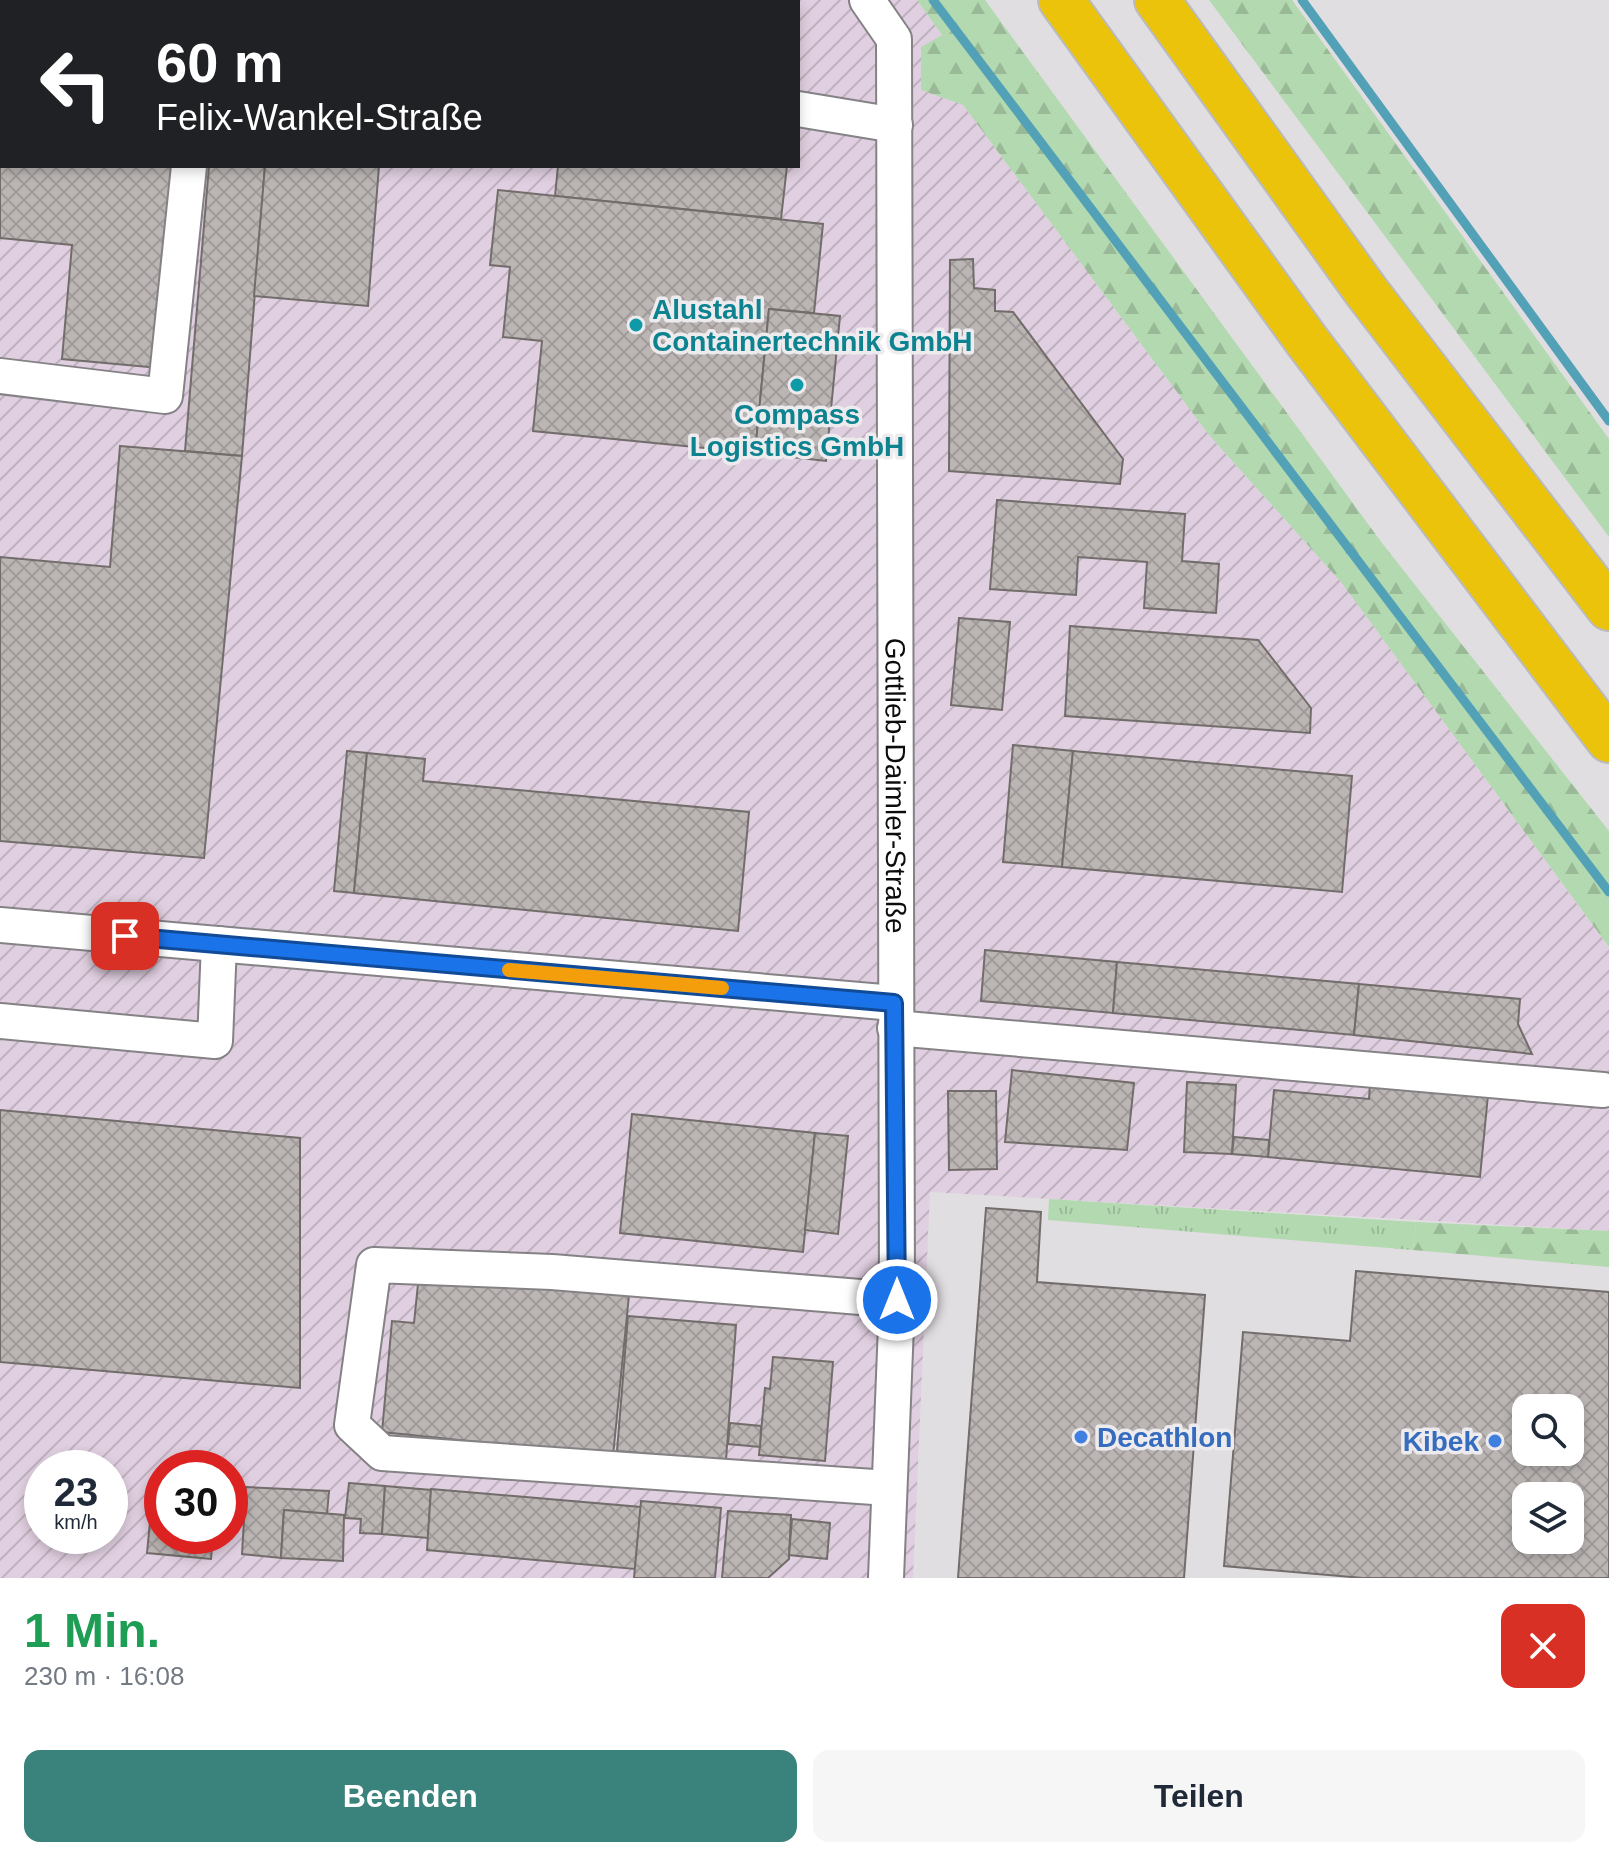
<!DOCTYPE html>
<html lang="de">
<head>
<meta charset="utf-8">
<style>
  body { margin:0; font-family:Arial,sans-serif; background:#f6f6f7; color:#1f2937; height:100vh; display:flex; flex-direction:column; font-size:30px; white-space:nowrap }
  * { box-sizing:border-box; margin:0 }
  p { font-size:26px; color:#747a83 }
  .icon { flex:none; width:44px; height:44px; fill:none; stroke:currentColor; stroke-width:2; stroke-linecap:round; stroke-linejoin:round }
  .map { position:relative; height:1578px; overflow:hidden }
  .panel { display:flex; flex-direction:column; background:#fff; flex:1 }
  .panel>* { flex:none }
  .guide { position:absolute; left:0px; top:0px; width:800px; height:168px; box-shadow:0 4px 12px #0003; background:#202124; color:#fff; overflow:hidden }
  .fabs { position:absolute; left:1512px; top:1394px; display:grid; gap:16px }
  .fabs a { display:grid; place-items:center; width:72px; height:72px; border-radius:16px; background:#fff; box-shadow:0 4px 12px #0003; font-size:40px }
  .speed { position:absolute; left:24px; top:1450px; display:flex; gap:16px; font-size:40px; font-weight:700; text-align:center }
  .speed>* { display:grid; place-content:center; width:104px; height:104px; border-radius:50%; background:#fff; box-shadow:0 4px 12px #0003; line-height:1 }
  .speed small { font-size:20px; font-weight:400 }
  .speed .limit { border:12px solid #d22; background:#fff; color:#111 }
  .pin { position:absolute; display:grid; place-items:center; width:68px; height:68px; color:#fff; margin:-34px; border-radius:16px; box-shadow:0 4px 12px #0006 }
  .me { position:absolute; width:88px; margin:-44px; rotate:0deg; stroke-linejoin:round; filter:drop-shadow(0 0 6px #0008) }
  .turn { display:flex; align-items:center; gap:28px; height:168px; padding:0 24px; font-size:36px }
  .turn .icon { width:104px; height:104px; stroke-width:2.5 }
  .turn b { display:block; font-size:56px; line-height:68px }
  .round { display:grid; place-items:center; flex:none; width:84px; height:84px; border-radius:16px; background:#f6f6f7 }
  .overview { display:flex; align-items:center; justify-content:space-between; height:136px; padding:0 24px }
  h1 { font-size:48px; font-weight:700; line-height:60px; color:#1e9e55 }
  .button { display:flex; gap:16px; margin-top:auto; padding:16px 24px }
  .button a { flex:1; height:92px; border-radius:16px; background:#3a827c; color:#fff; font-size:32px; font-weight:700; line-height:92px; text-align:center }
  .button a+a { background:#f6f6f7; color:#1f2937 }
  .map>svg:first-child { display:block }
  .industrial { fill:url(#industrial-furrows); fill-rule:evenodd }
  .grass { fill:url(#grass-tufts) }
  .forest { fill:url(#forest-firs) }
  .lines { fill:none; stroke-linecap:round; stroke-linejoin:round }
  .stream { stroke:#52a1b7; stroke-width:9 }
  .building { fill:url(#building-cross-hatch); stroke:#726d6b; stroke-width:2; fill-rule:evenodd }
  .minor-casing { stroke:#858286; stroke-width:38 }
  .highway-casing { stroke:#bbb; stroke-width:48 }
  .minor { stroke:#fff; stroke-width:34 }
  .highway { stroke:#eac30a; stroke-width:44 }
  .route-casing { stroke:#114b97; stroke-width:20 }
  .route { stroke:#1a73e8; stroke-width:14 }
  .slow { stroke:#f59e0b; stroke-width:14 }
  .culture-dot { fill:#0f9aa8; stroke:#eeebef; stroke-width:3 }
  .shop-dot { fill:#3f7fe0; stroke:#eeebef; stroke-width:3 }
  .labels { text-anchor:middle; stroke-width:7; stroke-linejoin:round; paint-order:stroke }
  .culture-label { font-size:28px; font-weight:bold; fill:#0d838f; stroke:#eeebef; text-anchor:start }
  .street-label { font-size:28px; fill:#0d0c0d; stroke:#eeebef }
  .shop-label { font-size:28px; font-weight:bold; fill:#366cbe; stroke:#eeebef; text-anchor:start }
</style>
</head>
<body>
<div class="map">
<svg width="1609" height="1578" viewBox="0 0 1609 1578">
  <defs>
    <pattern id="industrial-furrows" width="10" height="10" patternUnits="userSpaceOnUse" patternTransform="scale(2)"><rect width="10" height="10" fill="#e0cfe0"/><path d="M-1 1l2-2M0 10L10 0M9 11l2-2" fill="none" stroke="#bfb1bf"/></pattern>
    <pattern id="grass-tufts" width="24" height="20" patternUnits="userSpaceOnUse" patternTransform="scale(2)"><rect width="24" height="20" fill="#b3d9b1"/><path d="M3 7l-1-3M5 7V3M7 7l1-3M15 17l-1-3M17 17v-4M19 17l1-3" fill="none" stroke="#99b997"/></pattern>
    <pattern id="forest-firs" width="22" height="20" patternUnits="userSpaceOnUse" patternTransform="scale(2)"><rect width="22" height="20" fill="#b3d9b1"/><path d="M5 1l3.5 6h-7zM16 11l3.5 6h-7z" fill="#99b997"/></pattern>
    <pattern id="building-cross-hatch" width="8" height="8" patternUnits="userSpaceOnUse" patternTransform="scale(2)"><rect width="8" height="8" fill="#bbb6b4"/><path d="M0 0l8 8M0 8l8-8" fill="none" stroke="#a09b9a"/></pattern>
  </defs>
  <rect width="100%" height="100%" fill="#e1dee1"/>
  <path class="industrial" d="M0 0H917L942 35 921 90 963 105 1209 435 1341 582 1609 947V1231L930 1192 913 1578H0ZM2 2H798V166H2ZM42 1468H110V1536H42ZM162 1468H230V1536H162Z"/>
  <path class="grass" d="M1049 1199 1416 1222 1413 1250 1048 1220Z"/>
  <g class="forest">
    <path d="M917 0H985L1382 543 1609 831V947L1341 582 1209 435 963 105 921 90V47L942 35Z"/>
    <path d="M1209 0H1292L1609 439V537Z"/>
    <path d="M1416 1222 1609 1231V1267L1413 1250Z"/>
  </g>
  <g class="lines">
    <g class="stream">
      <path d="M933 0 1609 892"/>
      <path d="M1302 0 1609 421"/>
    </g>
  </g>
  <g class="building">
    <path d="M100 0H668V2Z"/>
    <path d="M0 141 2 166H178L159 368 62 359 72 245 0 238Z"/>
    <path d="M209 166H265L242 456 185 451Z"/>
    <path d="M265 166H379L368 306 254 296Z"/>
    <path d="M558 166H787L781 219 555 196Z"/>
    <path d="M498 190 823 224 814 313 769 309 755 453 533 431 542 341 503 337 510 267 490 265Z"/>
    <path d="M973 259 974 288 995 290V311L1013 312 1123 459 1120 484 949 471 950 260Z"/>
    <path d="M769 309 840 316 826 461 755 453Z"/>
    <path d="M120 446 242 456 204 858 0 841V557L110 567Z"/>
    <path d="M997 500 1185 514 1182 561 1219 564 1216 613 1144 608 1147 562 1078 557 1076 595 990 589Z"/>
    <path d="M959 618 1010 622 1002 710 951 705Z"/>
    <path d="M1070 626 1258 640 1311 708 1310 733 1065 716Z"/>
    <path d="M1013 745 1073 751 1062 867 1003 862Z"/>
    <path d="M347 751 367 753 354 893 334 891Z"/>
    <path d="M1073 751 1352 776 1342 892 1062 867Z"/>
    <path d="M367 753 425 759 423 781 749 812 738 931 354 893Z"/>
    <path d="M985 950 1117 962 1113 1013 981 1001Z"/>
    <path d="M1117 962 1359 984 1354 1035 1113 1013Z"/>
    <path d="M1359 984 1520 999 1518 1024 1532 1054 1354 1035Z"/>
    <path d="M1012 1070 1134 1083 1127 1150 1005 1142Z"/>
    <path d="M1187 1082 1236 1085 1232 1154 1184 1152Z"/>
    <path d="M1370 1084 1488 1095 1480 1177 1268 1157 1274 1090 1369 1099Z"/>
    <path d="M948 1091H996L997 1169 949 1170Z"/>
    <path d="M0 1110 300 1138V1388L0 1362Z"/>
    <path d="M632 1114 815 1133 803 1252 620 1233Z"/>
    <path d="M815 1133 848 1136 838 1234 805 1230Z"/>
    <path d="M1234 1137 1269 1140 1268 1157 1232 1154Z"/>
    <path d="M986 1208 1041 1212 1037 1282 1205 1295 1184 1578H958Z"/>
    <path d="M1356 1271 1609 1292V1578H1363L1224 1566 1243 1332 1350 1341ZM1526 1408H1570V1452H1526ZM1526 1496H1570V1540H1526Z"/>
    <path d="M419 1274 629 1295 613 1456 382 1432 392 1321 414 1323Z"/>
    <path d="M628 1316 736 1325 726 1460 617 1451Z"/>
    <path d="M773 1357 833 1362 825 1461 759 1455 765 1388 770 1389Z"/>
    <path d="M730 1423 761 1426 760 1447 728 1444Z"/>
    <path d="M349 1483 385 1486 382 1534 360 1533 361 1519 345 1518Z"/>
    <path d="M385 1486 431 1490 428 1538 382 1534Z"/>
    <path d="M246 1487 329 1491 327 1514 284 1510 281 1558 242 1554Z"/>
    <path d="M431 1489 641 1507 635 1569 427 1550Z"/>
    <path d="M152 1501 162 1502V1536H213L211 1559 147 1553Z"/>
    <path d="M641 1501 721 1508 715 1578H634Z"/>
    <path d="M284 1510 344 1515 343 1561 281 1558Z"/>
    <path d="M728 1511 791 1515 789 1559 768 1578H722Z"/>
    <path d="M792 1519 830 1523 827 1559 789 1555Z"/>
  </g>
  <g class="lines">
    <g class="minor-casing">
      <g id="minor">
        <path id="s1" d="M867 0 894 39 897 1300 886 1578"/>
        <path d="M0 49H2"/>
        <path d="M798 109 895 125"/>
        <path d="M0 376 165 396 189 166"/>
        <path d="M0 925 894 1003"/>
        <path d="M0 1021 215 1041 219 944"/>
        <path d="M895 1028 1603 1090"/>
        <path d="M888 1488 382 1453 352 1425 374 1265 552 1272 897 1300"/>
      </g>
    </g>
    <g class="highway-casing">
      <g id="highway">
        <path d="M1061 0 1307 341 1609 740"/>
        <path d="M1157 0 1366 291 1609 608"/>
      </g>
    </g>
    <use href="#minor" class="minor"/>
    <use href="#highway" class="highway"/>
  </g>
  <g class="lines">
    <g class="route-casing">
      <path id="route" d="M125 936 894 1003 897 1300"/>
    </g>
    <use href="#route" class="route"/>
    <path class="slow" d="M509 970 722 988"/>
  </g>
  <g class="culture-dot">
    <circle cx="636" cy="325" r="8"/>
    <circle cx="797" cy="385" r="8"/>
  </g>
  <g class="shop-dot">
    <circle cx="1081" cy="1437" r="8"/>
    <circle cx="1495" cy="1441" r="8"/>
  </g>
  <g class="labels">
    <g class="culture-label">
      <text x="652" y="319">Alustahl<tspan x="652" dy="32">Containertechnik GmbH</tspan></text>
      <text x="797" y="424" text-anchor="middle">Compass<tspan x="797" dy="32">Logistics GmbH</tspan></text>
    </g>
    <g class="street-label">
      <text dy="10" stroke="none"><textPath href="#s1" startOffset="794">Gottlieb-Daimler-Straße</textPath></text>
    </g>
    <g class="shop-label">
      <text x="1097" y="1447">Decathlon</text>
      <text x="1479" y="1451" text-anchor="end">Kibek</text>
    </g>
  </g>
</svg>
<div class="fabs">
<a><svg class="icon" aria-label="search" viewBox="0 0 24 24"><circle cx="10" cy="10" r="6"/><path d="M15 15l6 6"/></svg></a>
<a><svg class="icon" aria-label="layers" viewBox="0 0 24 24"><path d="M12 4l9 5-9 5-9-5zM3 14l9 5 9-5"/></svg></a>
</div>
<div class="speed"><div>23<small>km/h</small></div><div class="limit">30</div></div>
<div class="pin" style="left:125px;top:936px;background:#d93025"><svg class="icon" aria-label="arrive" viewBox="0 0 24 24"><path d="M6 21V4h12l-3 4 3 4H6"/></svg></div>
<svg class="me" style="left:897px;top:1300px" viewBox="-20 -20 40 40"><circle r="17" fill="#1a73e8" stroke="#fff" stroke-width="3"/><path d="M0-11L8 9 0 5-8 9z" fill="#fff"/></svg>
<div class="guide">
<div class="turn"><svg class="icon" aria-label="left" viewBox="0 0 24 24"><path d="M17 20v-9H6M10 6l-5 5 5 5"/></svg><div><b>60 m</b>Felix-Wankel-Straße</div></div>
</div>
</div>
<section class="panel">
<div class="overview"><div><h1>1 Min.</h1><p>230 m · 16:08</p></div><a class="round" style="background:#d93025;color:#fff"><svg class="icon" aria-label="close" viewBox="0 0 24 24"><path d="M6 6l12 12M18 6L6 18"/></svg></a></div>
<div class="button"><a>Beenden</a><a>Teilen</a></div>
</section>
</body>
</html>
